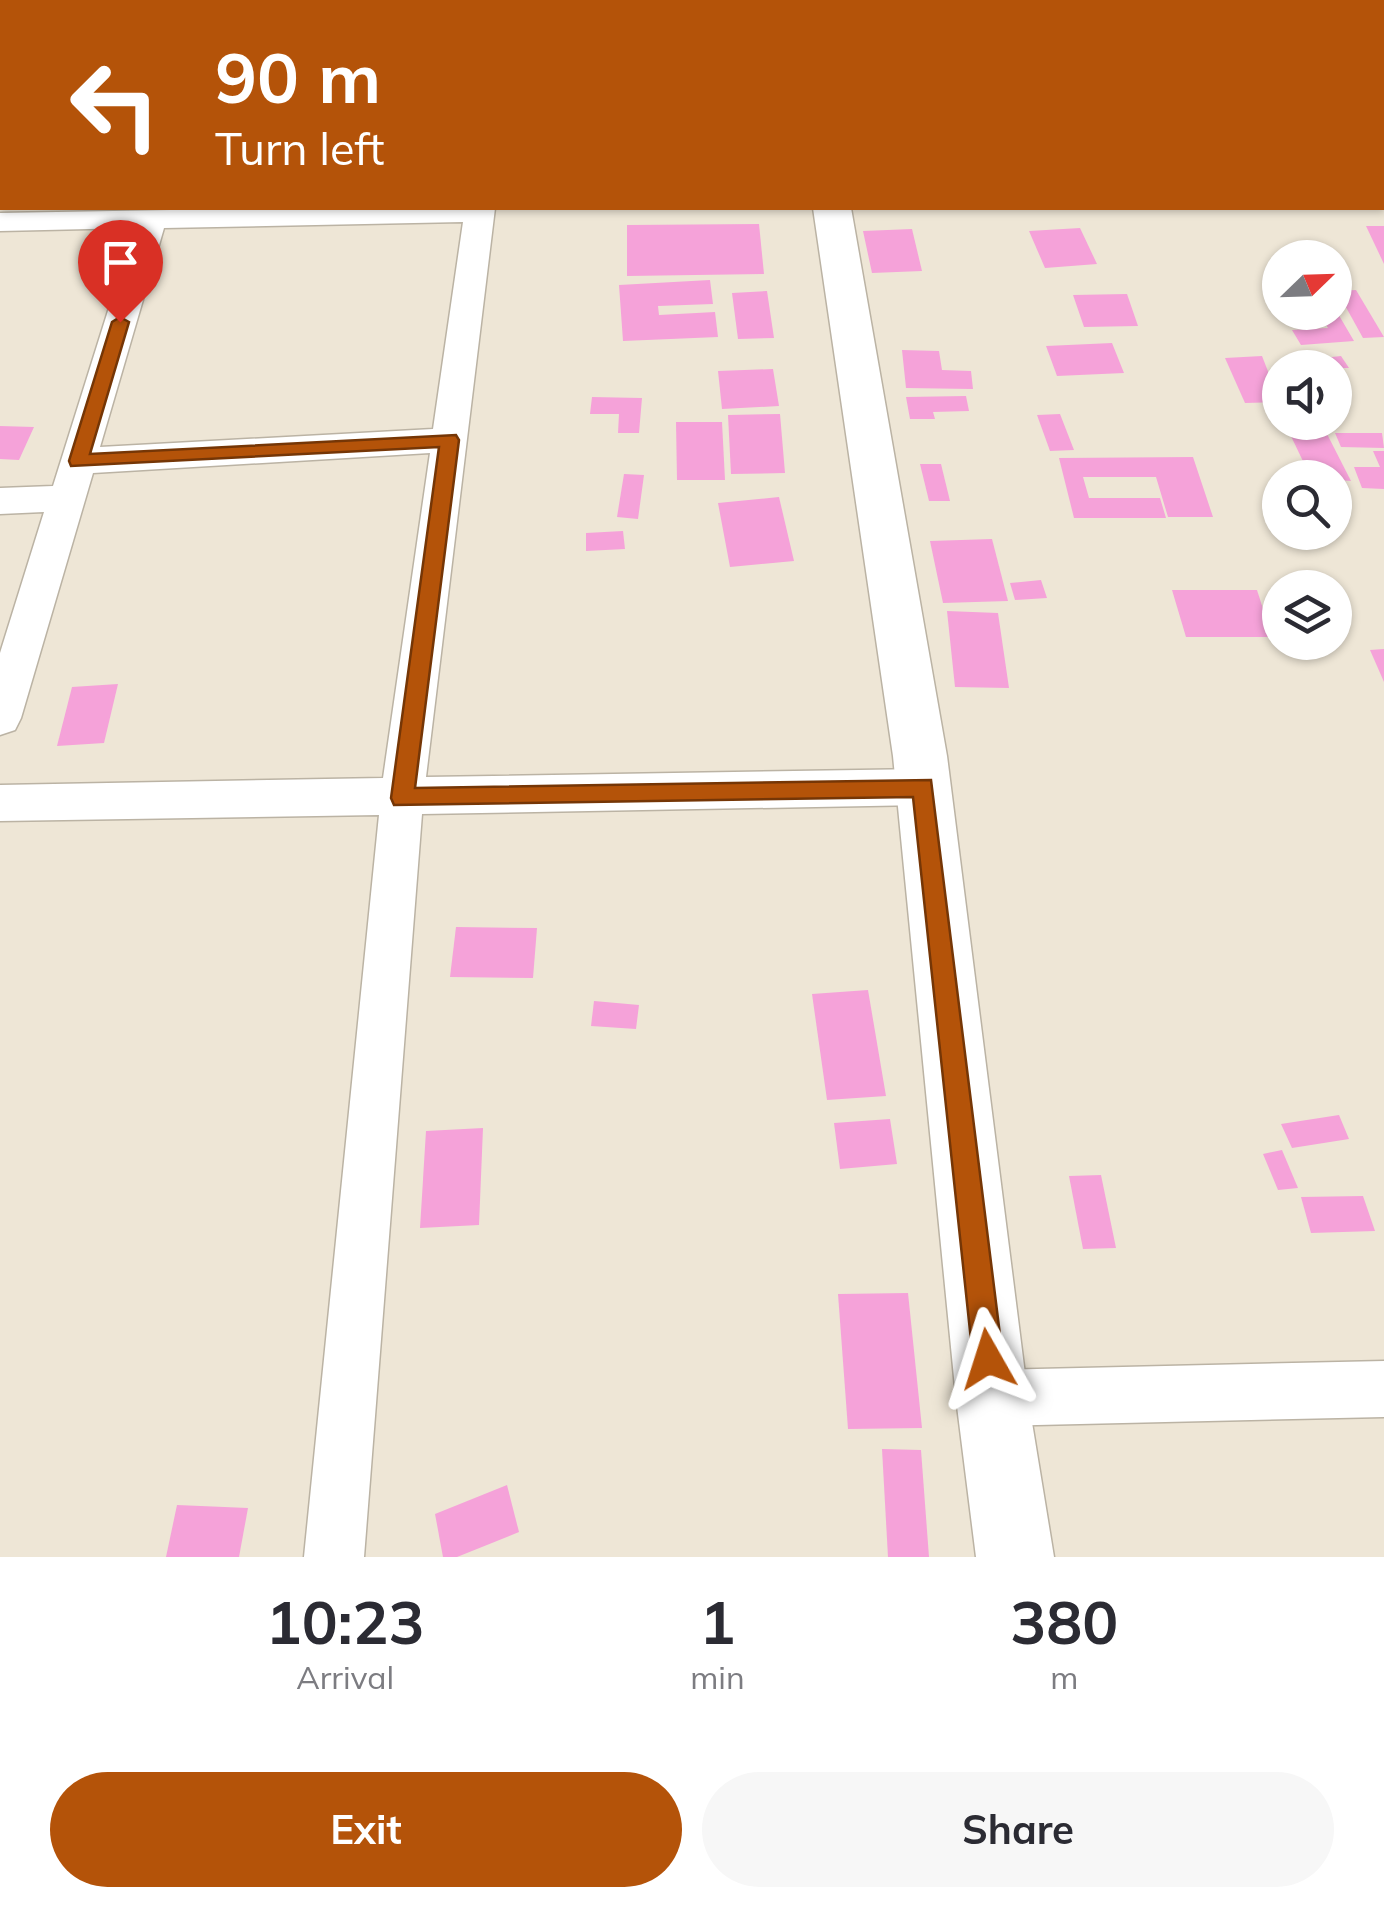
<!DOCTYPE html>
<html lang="en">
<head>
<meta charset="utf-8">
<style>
  body { margin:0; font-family:Mulish,sans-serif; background:#f7f7f7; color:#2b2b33; height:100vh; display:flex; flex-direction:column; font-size:38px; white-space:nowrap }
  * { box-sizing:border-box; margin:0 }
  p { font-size:32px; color:#7c7c81 }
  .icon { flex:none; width:55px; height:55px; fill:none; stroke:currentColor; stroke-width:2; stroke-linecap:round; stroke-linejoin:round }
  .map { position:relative; height:1557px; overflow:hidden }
  .side { display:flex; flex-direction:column; background:#fff; flex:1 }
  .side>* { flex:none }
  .hud { position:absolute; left:0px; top:0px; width:1385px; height:210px; box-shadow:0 2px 8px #0004; background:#b45309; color:#fff; overflow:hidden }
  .needle { width:65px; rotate:67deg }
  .tools { position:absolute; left:1262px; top:240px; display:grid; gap:20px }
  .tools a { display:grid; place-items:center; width:90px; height:90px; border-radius:50%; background:#fff; box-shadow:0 2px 8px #0004; font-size:50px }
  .pin { position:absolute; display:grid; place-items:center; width:85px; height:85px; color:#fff; margin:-102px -42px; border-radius:50% 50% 50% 0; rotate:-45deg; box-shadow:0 0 10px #0007 }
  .pin .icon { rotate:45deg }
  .me { position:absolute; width:110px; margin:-55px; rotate:354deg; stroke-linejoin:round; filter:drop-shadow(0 0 8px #0008) }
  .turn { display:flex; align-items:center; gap:35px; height:210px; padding:0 50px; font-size:45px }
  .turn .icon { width:130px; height:130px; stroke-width:2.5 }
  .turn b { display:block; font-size:70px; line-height:85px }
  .eta { display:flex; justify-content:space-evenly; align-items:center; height:170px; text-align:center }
  .eta b { font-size:60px; font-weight:700; line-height:70px }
  .primary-button { display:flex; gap:20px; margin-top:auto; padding:20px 50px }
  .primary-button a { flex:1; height:115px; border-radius:60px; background:#b45309; color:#fff; font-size:40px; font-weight:700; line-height:115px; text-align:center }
  .primary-button a+a { background:#f7f7f7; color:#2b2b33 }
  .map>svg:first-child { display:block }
  .building { fill:#f5a2d9 }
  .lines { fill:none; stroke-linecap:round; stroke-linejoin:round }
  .minor-casing { stroke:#bbb3a4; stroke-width:3 }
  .primary-casing { stroke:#bbb3a4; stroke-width:3 }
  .minor { fill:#fff; fill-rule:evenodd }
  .primary { fill:#fff; fill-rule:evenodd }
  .route { fill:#b45309; stroke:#753606; stroke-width:2.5 }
</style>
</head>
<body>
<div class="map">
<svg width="1384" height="1557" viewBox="0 0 1384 1557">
  <rect width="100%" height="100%" fill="#eee6d6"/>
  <g class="building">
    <path d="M759 224 764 274 627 276V225Z"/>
    <path d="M1366 226H1384V264Z"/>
    <path d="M1080 228 1097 264 1045 268 1029 231Z"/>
    <path d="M912 229 922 271 872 273 863 231Z"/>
    <path d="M710 280 713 304 658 306 659 315 715 312 718 337 623 341 619 285Z"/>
    <path d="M1356 290 1384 337 1363 338 1337 291Z"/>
    <path d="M767 291 774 338 738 339 732 293Z"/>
    <path d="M1127 294 1138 326 1084 327 1073 295Z"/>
    <path d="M1318 312H1337L1354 341 1301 345 1292 330 1328 328Z"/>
    <path d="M1112 343 1124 373 1057 376 1046 346Z"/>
    <path d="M902 350 939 351 942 370 971 371 973 389 906 388Z"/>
    <path d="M1262 356 1280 402 1245 403 1225 358Z"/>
    <path d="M1341 356 1349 368H1301L1296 361Z"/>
    <path d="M773 369 779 406 722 409 718 371Z"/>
    <path d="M966 396 969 411 933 412 935 419H910L906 397Z"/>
    <path d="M592 397 642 398 639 433H618L619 414H590Z"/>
    <path d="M780 414 785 473 731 474 728 415Z"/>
    <path d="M1060 414 1074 450 1050 451 1037 415Z"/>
    <path d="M676 422H722L725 480H677Z"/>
    <path d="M0 426 34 427 19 460 0 459Z"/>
    <path d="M1326 432 1351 481 1311 478 1290 434Z"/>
    <path d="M1335 433H1382L1384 448 1341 447Z"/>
    <path d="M1373 451H1384V489L1362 488 1354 467H1380Z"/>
    <path d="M1193 457 1213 517H1168L1156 477H1083L1089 498H1160L1166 518H1074L1059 458Z"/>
    <path d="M920 464H941L950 501H929Z"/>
    <path d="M624 474 644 475 638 519 617 517Z"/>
    <path d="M779 497 794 561 730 567 718 503Z"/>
    <path d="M623 531 625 549 586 551V533Z"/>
    <path d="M992 539 1008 601 943 603 930 541Z"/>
    <path d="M1041 580 1047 598 1015 600 1010 583Z"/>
    <path d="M1172 590H1257L1272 637H1186Z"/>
    <path d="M947 611 998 613 1009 688 955 687Z"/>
    <path d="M1384 649V682L1370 650Z"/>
    <path d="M118 684 104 743 57 746 72 687Z"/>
    <path d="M456 927 537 928 533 978 450 977Z"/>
    <path d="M868 990 886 1096 827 1100 812 994Z"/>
    <path d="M594 1001 639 1005 636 1029 591 1026Z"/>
    <path d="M1339 1115 1349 1139 1292 1148 1281 1124Z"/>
    <path d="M890 1119 897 1164 840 1169 834 1123Z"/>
    <path d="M483 1128 479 1225 420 1228 426 1131Z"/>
    <path d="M1282 1150 1298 1188 1278 1190 1263 1154Z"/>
    <path d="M1101 1175 1116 1248 1083 1249 1069 1176Z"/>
    <path d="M1363 1196 1375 1231 1311 1233 1301 1197Z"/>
    <path d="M908 1293 922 1428 848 1429 838 1294Z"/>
    <path d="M882 1449 921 1450 929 1557H888Z"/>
    <path d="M507 1485 519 1532 457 1557H443L435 1514Z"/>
    <path d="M177 1505 248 1508 239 1557H166Z"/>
  </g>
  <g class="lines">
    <g class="minor-casing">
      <g id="minor">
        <rect x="0" y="57" width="2" height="16"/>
        <path d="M289 208H495L426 777 923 769 938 774 944 787 938 800 923 805 422 814 364 1557H304L379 815 0 821V785L383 778 430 453 93 473 21 718 15 730 0 735V653L44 512 0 514V488L53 486 134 228 0 231V213ZM463 222 433 429 100 447 164 228Z"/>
        <path d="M1384 1361V1417L992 1426 972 1418 964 1398 972 1378 992 1370Z"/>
      </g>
    </g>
    <g class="primary-casing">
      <g id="primary">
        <path d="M781 0H813L814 2H782Z"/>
        <path d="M813 208H851L947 756 1028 1398 1054 1557H976L956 1398 893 756Z"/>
      </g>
    </g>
    <use href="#minor" class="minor"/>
    <use href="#primary" class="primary"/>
  </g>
  <path class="route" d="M120 317 129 322 90 454 456 435 459 440 415 788 931 780 1003 1359 998 1370 988 1374 978 1370 973 1359 913 797 394 805 391 798 439 447 71 466 69 461 112 322Z"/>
</svg>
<div class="tools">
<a><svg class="needle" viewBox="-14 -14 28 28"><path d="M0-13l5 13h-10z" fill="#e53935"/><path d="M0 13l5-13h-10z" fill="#7c7c81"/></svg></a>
<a><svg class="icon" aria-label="sound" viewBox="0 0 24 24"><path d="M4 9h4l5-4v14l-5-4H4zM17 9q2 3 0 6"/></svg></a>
<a><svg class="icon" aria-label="search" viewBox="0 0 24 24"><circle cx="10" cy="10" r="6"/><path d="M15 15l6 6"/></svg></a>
<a><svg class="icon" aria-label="layers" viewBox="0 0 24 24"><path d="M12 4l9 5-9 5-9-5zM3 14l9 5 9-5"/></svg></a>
</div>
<div class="pin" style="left:120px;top:322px;background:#d93025"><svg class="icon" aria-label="arrive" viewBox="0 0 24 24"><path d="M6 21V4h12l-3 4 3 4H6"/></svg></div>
<svg class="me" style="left:988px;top:1359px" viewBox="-20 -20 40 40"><path d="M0-17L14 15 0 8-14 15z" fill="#b45309" stroke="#fff" stroke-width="4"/></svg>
<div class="hud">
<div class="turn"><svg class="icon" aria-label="left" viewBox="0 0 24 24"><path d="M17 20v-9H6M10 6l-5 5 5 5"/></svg><div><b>90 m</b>Turn left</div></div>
</div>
</div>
<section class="side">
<div class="eta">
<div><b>10:23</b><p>Arrival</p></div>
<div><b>1</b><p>min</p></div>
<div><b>380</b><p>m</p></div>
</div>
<div class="primary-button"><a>Exit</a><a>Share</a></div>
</section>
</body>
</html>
